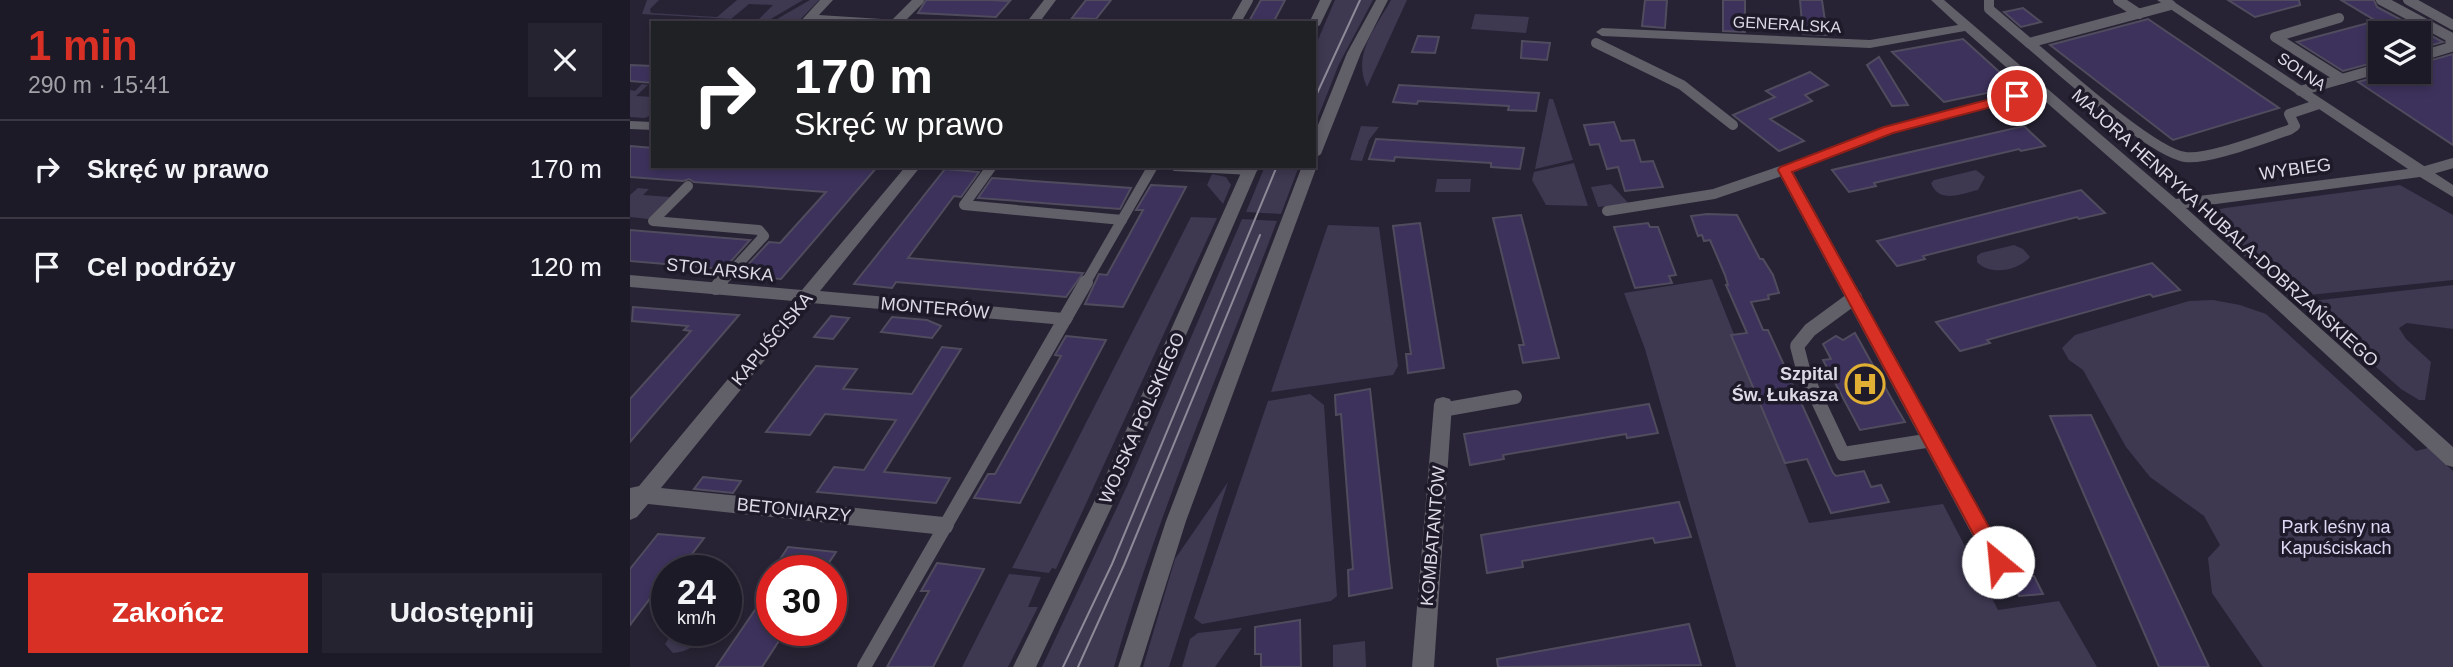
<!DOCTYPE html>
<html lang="pl">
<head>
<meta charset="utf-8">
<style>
  body { margin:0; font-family:Helvetica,sans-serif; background:#25232f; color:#f1f3f6; height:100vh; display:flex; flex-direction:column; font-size:26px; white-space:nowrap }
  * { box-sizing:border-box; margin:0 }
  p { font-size:23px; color:#a0a1a7 }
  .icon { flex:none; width:38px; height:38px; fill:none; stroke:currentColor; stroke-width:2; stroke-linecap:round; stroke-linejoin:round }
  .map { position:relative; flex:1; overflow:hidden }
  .panel { display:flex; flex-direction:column; background:#1d1a27; width:630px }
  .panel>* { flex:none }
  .banner { position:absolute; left:21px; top:21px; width:665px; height:147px; border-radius:0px; box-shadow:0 4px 10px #0003,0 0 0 2px #3b3844; background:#202124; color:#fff; overflow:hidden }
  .controls { position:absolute; left:1738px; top:21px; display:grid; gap:14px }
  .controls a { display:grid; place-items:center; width:63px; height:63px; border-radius:0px; background:#1d1a27; box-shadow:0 4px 10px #0003,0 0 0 2px #3b3844; font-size:35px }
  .speed { position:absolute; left:21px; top:555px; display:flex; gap:14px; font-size:35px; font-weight:700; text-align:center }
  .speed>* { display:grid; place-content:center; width:91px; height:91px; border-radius:50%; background:#1d1a27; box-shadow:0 4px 10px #0003,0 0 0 2px #3b3844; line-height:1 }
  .speed small { font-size:18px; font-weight:400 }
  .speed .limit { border:10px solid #d22; background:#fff; color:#111 }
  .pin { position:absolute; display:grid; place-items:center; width:60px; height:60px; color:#fff; margin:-30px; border:4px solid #fff; border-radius:50%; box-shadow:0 2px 7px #0007 }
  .me { position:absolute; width:77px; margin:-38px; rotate:332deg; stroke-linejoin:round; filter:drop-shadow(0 0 5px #0008) }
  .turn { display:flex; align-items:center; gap:24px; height:147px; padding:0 28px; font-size:32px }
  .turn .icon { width:91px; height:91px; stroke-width:2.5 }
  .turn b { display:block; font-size:49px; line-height:60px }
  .round { display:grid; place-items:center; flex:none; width:74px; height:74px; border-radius:0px; background:#25232f }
  .summary { display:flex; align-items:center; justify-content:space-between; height:119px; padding:0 28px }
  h1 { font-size:42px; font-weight:600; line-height:52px; color:#d93025 }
  .cta { display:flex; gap:14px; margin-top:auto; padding:14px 28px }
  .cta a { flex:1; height:80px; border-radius:0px; background:#d93025; color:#fff; font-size:28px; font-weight:600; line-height:80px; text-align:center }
  .cta a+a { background:#25232f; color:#f1f3f6 }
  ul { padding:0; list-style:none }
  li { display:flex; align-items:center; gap:21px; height:98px; padding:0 28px; border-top:2px solid #3b3844 }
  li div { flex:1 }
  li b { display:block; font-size:26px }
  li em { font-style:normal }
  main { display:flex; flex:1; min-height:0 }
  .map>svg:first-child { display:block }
  .green { fill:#3e3851 }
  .building { fill:#3d325c; stroke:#504c5e; stroke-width:2 }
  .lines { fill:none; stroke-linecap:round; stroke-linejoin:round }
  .service-far1 { stroke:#615f68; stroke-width:10 }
  .service { stroke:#615f68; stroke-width:14 }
  .minor { fill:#615f68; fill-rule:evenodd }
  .tertiary { fill:#615f68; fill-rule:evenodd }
  .tram { stroke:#8d8a98; stroke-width:2 }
  .route { fill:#d93025; stroke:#8d1f18; stroke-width:2 }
  .labels { text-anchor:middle; stroke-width:7; stroke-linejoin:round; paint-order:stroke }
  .far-street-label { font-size:16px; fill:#dcdae5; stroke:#1e1a29 }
  .street-label { font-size:18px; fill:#dcdae5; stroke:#1e1a29 }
  .poi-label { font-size:18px; font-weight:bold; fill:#dcdae5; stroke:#1e1a29; text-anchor:end }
  .park-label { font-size:18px; fill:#ded8f5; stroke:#1e1a29 }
</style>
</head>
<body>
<main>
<section class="panel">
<div class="summary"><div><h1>1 min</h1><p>290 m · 15:41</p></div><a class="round"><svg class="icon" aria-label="close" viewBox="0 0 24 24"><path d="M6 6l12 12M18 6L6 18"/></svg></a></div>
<ul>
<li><svg class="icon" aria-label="right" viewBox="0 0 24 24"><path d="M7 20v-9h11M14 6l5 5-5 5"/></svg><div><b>Skręć w prawo</b></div><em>170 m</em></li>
<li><svg class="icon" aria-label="arrive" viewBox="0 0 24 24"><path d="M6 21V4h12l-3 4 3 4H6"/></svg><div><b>Cel podróży</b></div><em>120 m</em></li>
</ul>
<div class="cta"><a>Zakończ</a><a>Udostępnij</a></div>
</section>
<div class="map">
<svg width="1823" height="667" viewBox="0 0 1823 667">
  <rect width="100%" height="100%" fill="#272334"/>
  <g class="green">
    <path d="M17 0H29L20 9 21 13 87 17 107 0H173L134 23H128L130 20H128L143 5 119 4 101 19 12 14Z"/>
    <path d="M180 0H189L167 23H140Z"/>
    <path d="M705 0H743L709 64 684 127V49Z"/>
    <path d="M761 0H777L737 87C722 54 745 29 761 0Z"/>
    <path d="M845 14 899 17 896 33 841 29Z"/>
    <path d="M12 84 18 85 6 96 23 97V114L15 118 0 117V90L5 91Z"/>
    <path d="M919 99H923L943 160 905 169Z"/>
    <path d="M731 126 749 127 739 140 732 161 720 160Z"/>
    <path d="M944 163 958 206 916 205 902 180 904 172Z"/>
    <path d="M635 166H669L651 214 616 212Z"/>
    <path d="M1346 170 1355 177 1348 190C1331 194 1309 204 1301 183L1304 180Z"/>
    <path d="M582 174 596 177 601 185 593 204 577 185Z"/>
    <path d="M807 179H841L840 192H805Z"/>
    <path d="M981 184 999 204 968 207 961 187Z"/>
    <path d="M1770 185 1823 215V280L1660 297 1579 224 1582 211 1595 208Z"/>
    <path d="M8 188 19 189 13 195 40 197 18 219 0 217V195Z"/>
    <path d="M561 217 587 218 426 569 422 568 419 573 382 568Z"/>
    <path d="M612 219 647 221C591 369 527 515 484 667H412L497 486Z"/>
    <path d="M698 225 749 227 768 366 763 375 641 392Z"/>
    <path d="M1384 245 1393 249 1400 257C1388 271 1360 276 1347 262V256L1351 253Z"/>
    <path d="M1082 279 1179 523 1313 504 1368 610 1429 601 1467 667H1106L1015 349 994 293Z"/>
    <path d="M1823 285V329L1777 323 1769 328 1776 339 1801 362 1795 400H1789L1771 389 1673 302Z"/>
    <path d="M1583 300 1610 305 1636 314 1786 451 1798 448 1823 471V667H1633L1582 593 1578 558 1590 545 1574 516 1520 477 1496 447 1453 370 1439 360 1432 348 1445 335 1559 301Z"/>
    <path d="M680 394 694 405 707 596 701 601 572 624 564 618 638 401Z"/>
    <path d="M598 482 539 667H513L545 559Z"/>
    <path d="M379 574 411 577 398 607H408L378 667H332Z"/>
    <path d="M612 628 585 667H552L560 639 568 633Z"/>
    <path d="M44 630H75C70 644 58 652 43 653L35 644Z"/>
    <path d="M735 641 736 667H703V645Z"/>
  </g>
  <g class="building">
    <path d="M296 0H361L380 1 366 17 288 13Z"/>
    <path d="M456 0H481L466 19 442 18Z"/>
    <path d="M631 0H655L643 23H618Z"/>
    <path d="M1015 0H1037L1035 28 1012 26Z"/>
    <path d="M1093 0H1115V32L1093 31Z"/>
    <path d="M1170 0H1192L1197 35 1173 34Z"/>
    <path d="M1598 0H1669L1670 5 1625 17Z"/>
    <path d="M1711 0H1744L1747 7 1813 42 1788 49V33H1750V61L1713 71 1667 42 1746 21Z"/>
    <path d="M1393 8 1411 22 1391 27 1374 12Z"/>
    <path d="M1518 19 1649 108 1543 140 1420 45Z"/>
    <path d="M788 36 809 37 805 53 782 52Z"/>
    <path d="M1333 39 1386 87 1314 102 1262 52Z"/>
    <path d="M892 41 920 43 917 60 891 58Z"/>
    <path d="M1823 54V145L1728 82 1750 76V82L1788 72V64Z"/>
    <path d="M1249 57 1278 105 1262 106 1237 65Z"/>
    <path d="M0 65 23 66V83L0 81Z"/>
    <path d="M1180 72 1198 85 1175 95 1182 101 1140 119 1174 141 1149 151 1103 115 1145 97 1136 91Z"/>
    <path d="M769 85 909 93 906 111 878 110 879 106 788 101 787 104 763 102Z"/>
    <path d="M984 122 991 141 1004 140 1011 162 1023 161 1033 187 995 191 988 167 977 169 969 144 960 145 954 125Z"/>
    <path d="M1394 126 1415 146 1391 151 1389 149 1244 183 1246 186 1219 192 1202 170Z"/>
    <path d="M746 139 894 148 890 169 861 167V163L765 157 764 161 739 159Z"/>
    <path d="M0 146 23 148V166H248L151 279 114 276 119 271 113 270 139 242 150 243 196 192 64 182 59 179 53 181 0 177Z"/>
    <path d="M315 169 349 172 331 197 324 196 278 258 453 273 436 297 266 282 262 288 224 284Z"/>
    <path d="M362 178 501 188 490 209 348 198Z"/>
    <path d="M521 185 556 187 493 307 455 304 469 274 477 275 513 210H506Z"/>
    <path d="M1451 190 1475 213 1449 219 1447 217 1293 256 1295 259 1267 266 1247 241Z"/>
    <path d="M1077 214 1107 215 1130 259H1133L1143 275 1149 293 1138 295 1139 299 1121 302 1133 330H1138L1203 473 1206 476 1234 471 1241 487 1251 485 1259 502 1201 513 1177 459 1155 463 1101 335 1117 333 1096 285H1098L1095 275 1080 240 1074 241 1072 235 1068 236 1061 216Z"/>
    <path d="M891 215 929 358 893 363 889 345H894L863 218Z"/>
    <path d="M790 223 814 368 778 373 776 354H781L763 226Z"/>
    <path d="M1018 223 1020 227H1028L1046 275 1039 276 1042 283 1005 288 984 227Z"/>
    <path d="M0 230 120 240 94 269 0 261Z"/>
    <path d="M1522 263 1550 290 1523 297 1520 294 1357 340 1360 343 1330 351 1306 322Z"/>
    <path d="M3 307 109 315 0 442V399L61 331 54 330 58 326 2 321Z"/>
    <path d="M201 316 219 318 203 339 184 337Z"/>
    <path d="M262 317 297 320 311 326 302 338 251 332Z"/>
    <path d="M1225 333 1265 405 1275 422 1230 430 1193 360 1201 359 1193 344 1206 336 1213 340Z"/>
    <path d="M436 336 476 340 390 503 344 498 358 474H365L431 356 425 355Z"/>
    <path d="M312 347 331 349 254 472 320 478 306 503 187 492 204 467 234 470 266 420 195 414 180 435 136 432 186 366 227 369 213 389 282 394Z"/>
    <path d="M740 389 762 588 719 596 718 570 723 569 711 414 706 415 705 395Z"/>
    <path d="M1019 404 1028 433 997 438 996 434 873 455 874 459 840 465 834 434Z"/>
    <path d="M1461 415 1579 667H1529L1420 416Z"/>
    <path d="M73 477 111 481 103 493 64 489Z"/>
    <path d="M1049 502 1061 537 1025 543 1023 538 892 561 893 567 857 573 851 535Z"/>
    <path d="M28 534 74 538 53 566 45 565 41 570H37V576L0 625V569Z"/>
    <path d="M158 547 206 552 194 570H143Z"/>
    <path d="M307 563 354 569 303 667H257L299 591H291Z"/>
    <path d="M1404 576 1413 594 1389 596 1381 579Z"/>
    <path d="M142 585V630H156L132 667H86Z"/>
    <path d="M670 620 671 667H631V654H625V627Z"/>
    <path d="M1059 624 1071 665 868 667 867 659Z"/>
  </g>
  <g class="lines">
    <g class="service-far1">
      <path d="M1359 0V9L1399 43"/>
      <path d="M1488 0 1509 14"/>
      <path d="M1751 0 1820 37 1821 47 1788 57"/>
      <path d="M1778 0 1823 25"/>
      <path d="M1541 5 1399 43C1429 68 1521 152 1555 157 1579 160 1634 138 1659 130L1665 126 1659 114 1689 104"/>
      <path d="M1709 18 1645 37 1712 79"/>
      <path d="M266 23 289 0"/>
      <path d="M605 23 618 0"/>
      <path d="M966 43 1052 85 1103 125"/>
      <path d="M1670 91 1750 68"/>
      <path d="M362 166 334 205 492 220"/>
      <path d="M1792 172 1823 163"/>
      <path d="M58 186 23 221 129 230 134 236 90 284"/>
      <path d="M977 211 1084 194 1154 170"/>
      <path d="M455 284 523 166"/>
    </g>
    <g class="service">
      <path d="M86 288 91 282"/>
      <path d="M1225 297 1180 330 1167 346 1173 369 1213 454 1302 440"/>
      <path d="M812 410 885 397"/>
      <path d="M234 667 456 282"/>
    </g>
    <g class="minor">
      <path d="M190 0H203L189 15 252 19 258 23H169Z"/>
      <path d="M414 0H426L409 23H396Z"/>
      <path d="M1301 0H1314L1546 199 1778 169 1527 0H1541L1823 185V197L1790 177 1556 208 1823 447V467L1816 465 1538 209 1408 95 1263 133 1163 172 1375 556 1379 563 1375 570 1368 573 1361 570 1147 170 1149 167 1253 127 1401 89 1335 31 1240 48 972 36 966 32 972 28 1240 40 1328 25Z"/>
      <path d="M0 121 23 122V130L0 129Z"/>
      <path d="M276 166H291L190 291 434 313 440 314 443 319 440 324 434 325 181 303 31 488 314 517 321 520 324 526 321 532 314 535 18 504 7 517 0 520V488L9 486 163 301 0 287V275L172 290Z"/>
      <path d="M537 166H625L628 170 621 175 544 171Z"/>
      <path d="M813 397 820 399 822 404 804 667H782L804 404 806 399Z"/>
    </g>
    <g class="tertiary">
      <path d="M690 0H702L690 25 684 29V23H679Z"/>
      <path d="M746 0H758L731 53 691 154 684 159V135L717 53Z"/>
      <path d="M684 162 687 166 556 521 510 667H488L536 521 672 166H684Z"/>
      <path d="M614 166H629L483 504 406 667H383L464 502Z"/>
    </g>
    <g class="tram">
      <path d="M684 100 730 0"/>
      <path d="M433 667 482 564 647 166"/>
      <path d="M448 667 494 565 630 235"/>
    </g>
  </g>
  <path class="route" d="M1387 92 1394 96 1392 99 1263 133 1162 172 1375 556 1378 562 1375 569 1368 571 1362 569 1148 170 1150 167 1254 127Z"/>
  <defs>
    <g id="hospital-ring" transform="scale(2.0125)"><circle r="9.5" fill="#1e1a29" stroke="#e1af34" stroke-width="1.5"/><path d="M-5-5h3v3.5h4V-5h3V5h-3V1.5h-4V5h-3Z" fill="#e1af34"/></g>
  </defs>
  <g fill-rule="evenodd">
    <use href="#hospital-ring" x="1235" y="384"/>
  </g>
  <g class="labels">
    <g class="far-street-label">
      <text transform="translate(1157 24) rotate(3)" y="6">GENERALSKA</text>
      <text transform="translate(1672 71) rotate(34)" y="6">SOLNA</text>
    </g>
    <g class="street-label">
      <text transform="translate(1665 169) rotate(-8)" y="6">WYBIEG</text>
      <text transform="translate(1595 228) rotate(42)" y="6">MAJORA HENRYKA HUBALA-DOBRZAŃSKIEGO</text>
      <text transform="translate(90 270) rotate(6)" y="6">STOLARSKA</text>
      <text transform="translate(305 308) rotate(5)" y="6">MONTERÓW</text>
      <text transform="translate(142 339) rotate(-50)" y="6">KAPUŚCISKA</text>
      <text transform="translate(512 418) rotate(-66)" y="6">WOJSKA POLSKIEGO</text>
      <text transform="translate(164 510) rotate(6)" y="6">BETONIARZY</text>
      <text transform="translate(803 536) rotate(-85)" y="6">KOMBATANTÓW</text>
    </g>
    <g class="poi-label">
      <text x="1208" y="380">Szpital<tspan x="1208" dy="21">Św. Łukasza</tspan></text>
    </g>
    <g class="park-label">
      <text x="1706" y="533">Park leśny na<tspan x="1706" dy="21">Kapuściskach</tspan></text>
    </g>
  </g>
</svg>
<div class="controls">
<a><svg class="icon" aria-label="layers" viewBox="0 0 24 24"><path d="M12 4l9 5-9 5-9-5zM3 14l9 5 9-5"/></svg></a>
</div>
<div class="speed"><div>24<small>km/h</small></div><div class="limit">30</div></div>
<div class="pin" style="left:1387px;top:96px;background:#d93025"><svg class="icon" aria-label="arrive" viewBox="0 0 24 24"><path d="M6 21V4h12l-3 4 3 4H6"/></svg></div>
<svg class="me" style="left:1368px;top:562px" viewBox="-20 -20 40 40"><circle r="19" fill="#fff"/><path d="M0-13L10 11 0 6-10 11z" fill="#d93025"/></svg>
<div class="banner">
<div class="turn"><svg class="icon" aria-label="right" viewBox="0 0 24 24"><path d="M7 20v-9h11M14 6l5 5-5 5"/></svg><div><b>170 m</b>Skręć w prawo</div></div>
</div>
</div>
</main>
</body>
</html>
